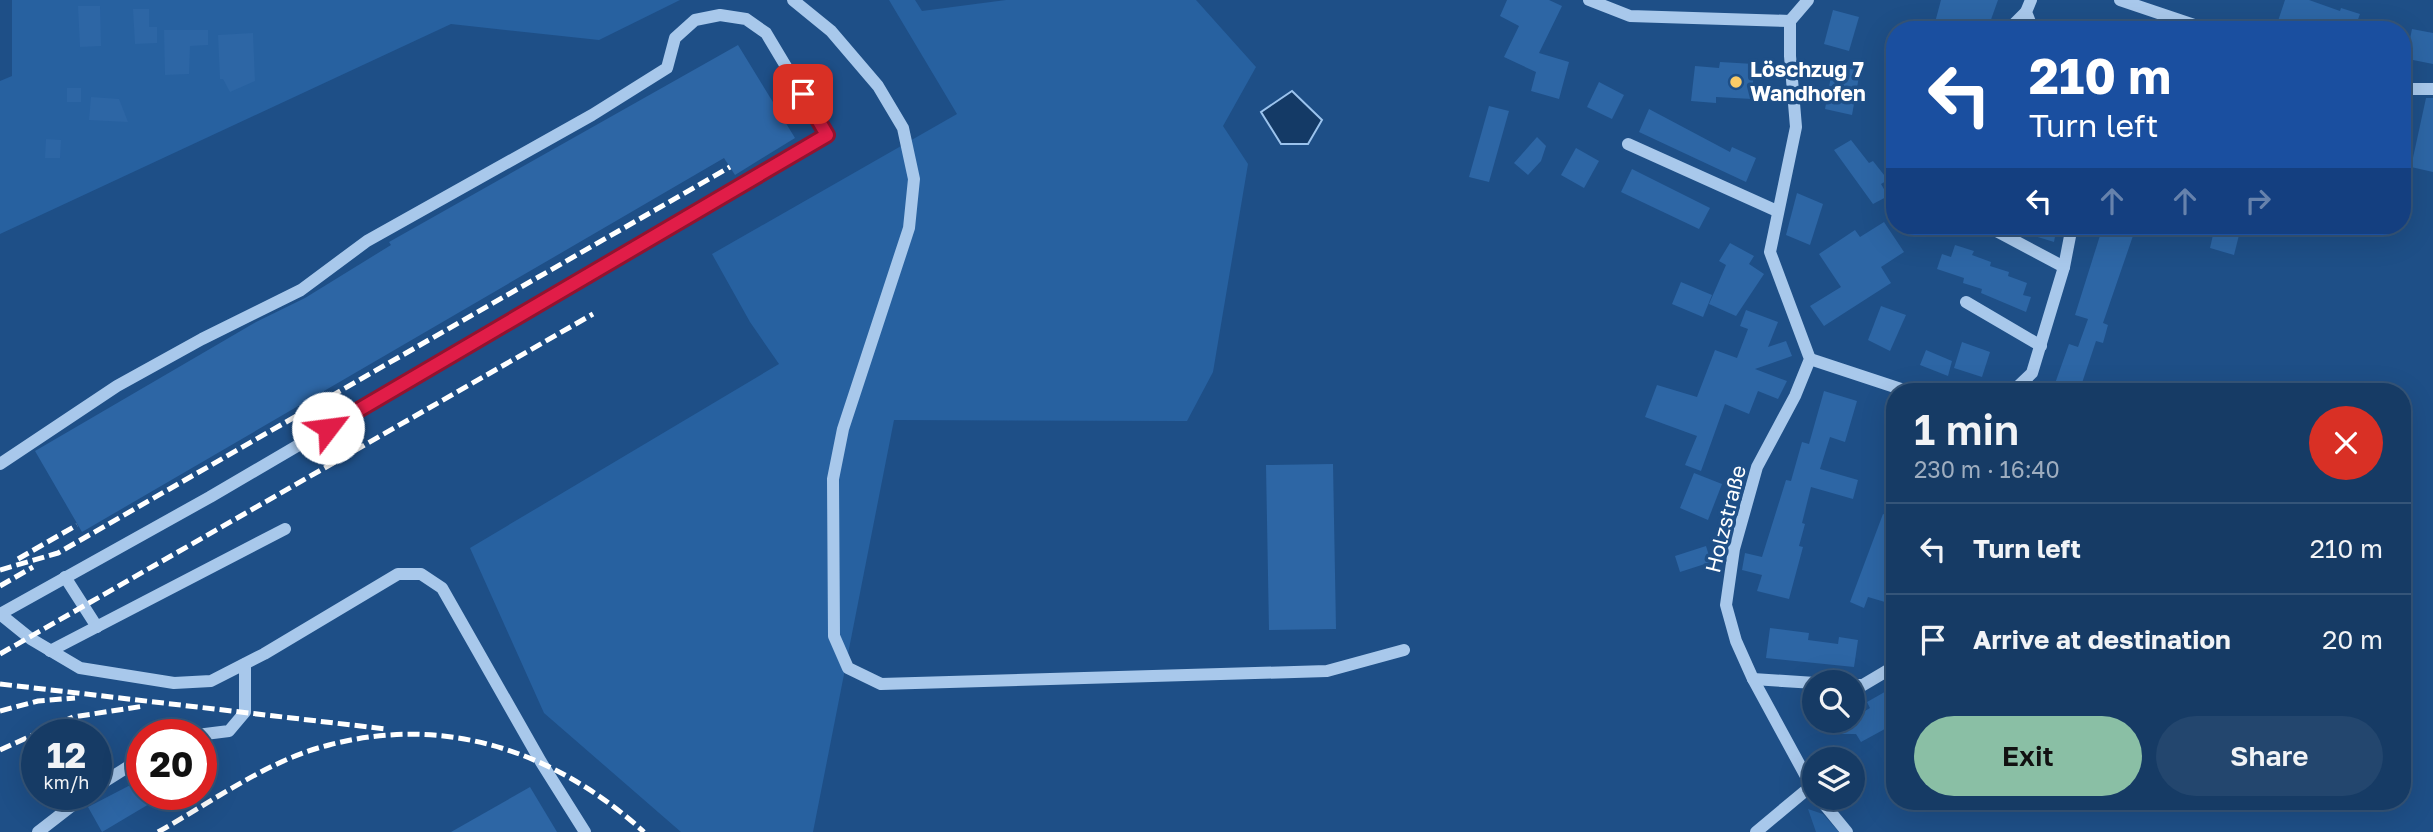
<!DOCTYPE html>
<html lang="en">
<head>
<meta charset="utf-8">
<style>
  body { margin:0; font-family:"Golos Text",sans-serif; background:#23466e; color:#f1f3f6; height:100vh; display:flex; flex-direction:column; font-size:26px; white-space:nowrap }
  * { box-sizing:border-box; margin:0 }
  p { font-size:23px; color:#9eadbf }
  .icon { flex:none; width:38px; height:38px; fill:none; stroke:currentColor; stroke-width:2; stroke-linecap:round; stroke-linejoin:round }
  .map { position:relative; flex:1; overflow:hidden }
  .side { position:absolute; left:1886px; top:383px; width:525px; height:427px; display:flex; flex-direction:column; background:#163b65; border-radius:28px; box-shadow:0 7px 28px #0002,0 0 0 2px #355579 }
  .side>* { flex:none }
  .hud { position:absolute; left:1886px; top:21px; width:525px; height:214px; border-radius:28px; box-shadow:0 7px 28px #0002,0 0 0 2px #355579; background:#1a4fa0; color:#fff; overflow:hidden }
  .fabs { position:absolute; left:1802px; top:670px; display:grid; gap:14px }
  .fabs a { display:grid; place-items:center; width:63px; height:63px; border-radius:50%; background:#163b65; box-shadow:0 7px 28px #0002,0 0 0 2px #355579; font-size:35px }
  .speed { position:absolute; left:21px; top:719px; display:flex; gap:14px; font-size:35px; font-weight:700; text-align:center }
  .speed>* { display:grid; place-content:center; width:91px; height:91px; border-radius:50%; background:#163b65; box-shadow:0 7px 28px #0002,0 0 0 2px #355579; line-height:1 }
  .speed small { font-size:18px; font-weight:400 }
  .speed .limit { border:10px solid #d22; background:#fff; color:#111 }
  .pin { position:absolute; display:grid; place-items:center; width:60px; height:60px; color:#fff; margin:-30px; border-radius:14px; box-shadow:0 4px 10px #0006 }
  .me { position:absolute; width:77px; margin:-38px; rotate:60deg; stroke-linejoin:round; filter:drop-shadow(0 0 5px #0008) }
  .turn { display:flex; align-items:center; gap:24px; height:147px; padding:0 28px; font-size:32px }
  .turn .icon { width:91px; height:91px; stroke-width:2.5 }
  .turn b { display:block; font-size:49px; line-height:60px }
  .lanes { display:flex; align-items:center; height:66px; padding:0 28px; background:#0003; justify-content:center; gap:35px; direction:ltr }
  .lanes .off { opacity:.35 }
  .round { display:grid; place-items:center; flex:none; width:74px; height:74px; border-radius:37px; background:#23466e }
  .summary { display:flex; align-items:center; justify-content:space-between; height:119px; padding:0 28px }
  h1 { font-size:42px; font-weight:600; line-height:52px }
  .button { display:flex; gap:14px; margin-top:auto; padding:14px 28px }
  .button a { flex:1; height:80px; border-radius:42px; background:#8abfa5; color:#111; font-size:28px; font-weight:600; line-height:80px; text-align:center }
  .button a+a { background:#23466e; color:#f1f3f6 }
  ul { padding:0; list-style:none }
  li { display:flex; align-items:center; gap:21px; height:91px; padding:0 28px; border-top:2px solid #355579 }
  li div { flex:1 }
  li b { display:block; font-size:26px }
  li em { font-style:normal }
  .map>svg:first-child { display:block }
  .green { fill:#2761a0 }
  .water { fill:#143a66; stroke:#9bc3ed; stroke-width:2 }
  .building { fill:#2d66a5 }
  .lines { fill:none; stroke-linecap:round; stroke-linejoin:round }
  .minor { stroke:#a8c8eb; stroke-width:12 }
  .rail { stroke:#fff; stroke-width:5; stroke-dasharray:12 5; stroke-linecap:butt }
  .route-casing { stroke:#92132f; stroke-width:18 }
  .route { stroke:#e11d48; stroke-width:12 }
  .poi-dot { fill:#facb67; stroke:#1e4f87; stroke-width:2.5 }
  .labels { text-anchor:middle; stroke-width:7; stroke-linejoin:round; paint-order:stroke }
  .poi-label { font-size:21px; font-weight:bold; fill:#fff; stroke:#1e4f87; text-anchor:start }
  .street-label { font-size:21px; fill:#fff; stroke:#1e4f87 }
</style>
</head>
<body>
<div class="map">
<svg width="2433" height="832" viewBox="0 0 2433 832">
  <rect width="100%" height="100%" fill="#1e4f87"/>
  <g class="green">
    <path d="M12 0H680L599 40 451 24 0 234V81L12 76Z"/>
    <path d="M889 0H915L922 11 1006 0H1196L1256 67 1223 126 1248 164 1213 372 1187 421 894 420 813 832H681L544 713 470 548 779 364 750 322 712 254 957 114Z"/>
    <path d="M1808 809 1823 814 1839 832H1816Z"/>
  </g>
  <path class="water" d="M1292 91 1322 120 1308 144H1281L1261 112Z"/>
  <g class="building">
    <path d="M1507 0H1549L1562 6 1539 53 1569 62 1559 99 1531 91 1536 72 1504 57 1519 26 1500 16Z"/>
    <path d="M1941 0H1998L1988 28 1970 23 1969 30H1933Z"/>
    <path d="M2285 0H2309L2340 11 2341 8 2360 14 2354 30H2275Z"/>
    <path d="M78 6H100L101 46 80 47Z"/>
    <path d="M133 9H149V27H157V43L135 44Z"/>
    <path d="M1833 10 1859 17 1849 51 1824 44Z"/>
    <path d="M2412 29 2433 33V64L2403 58V38L2410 39Z"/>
    <path d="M164 30H208V45L190 46 189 74 165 75Z"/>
    <path d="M253 33 255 81 230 92 223 79H220L218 35Z"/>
    <path d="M738 45 795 138 735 175 724 158 82 532 35 451 256 322 305 298 391 245 389 242Z"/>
    <path d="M1720 62 1754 64 1752 99 1716 97V103L1691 101 1695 66 1719 68Z"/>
    <path d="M1833 65 1860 71 1852 115 1825 109Z"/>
    <path d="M1599 82 1624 95 1612 119 1587 107Z"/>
    <rect x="67" y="88" width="14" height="14"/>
    <path d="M91 97 119 99 128 122 89 120Z"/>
    <path d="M2426 98H2433V172L2411 167Z"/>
    <path d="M1489 106 1509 111 1489 182 1469 177Z"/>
    <path d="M1649 109 1730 152 1732 147 1756 158 1746 182 1639 132Z"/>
    <path d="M1537 137 1546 146 1541 161 1528 175 1514 163Z"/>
    <path d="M46 139 61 140 60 158H45Z"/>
    <path d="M1851 140 1869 163 1873 161 1888 180 1881 184 1888 196 1873 204 1834 150Z"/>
    <path d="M1576 148 1599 161 1584 188 1561 175Z"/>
    <path d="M1632 169 1710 208 1699 229 1621 192Z"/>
    <path d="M1797 193 1823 204 1810 245 1786 235Z"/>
    <path d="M1884 222 1904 252 1881 267 1891 283 1824 326 1810 306 1841 287 1819 254 1855 230 1860 237Z"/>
    <path d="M2012 226H2057L2054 242 2012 229Z"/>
    <path d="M2103 226H2123L2135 230 2103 323 2108 325 2103 343 2096 341 2079 392H2052L2069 344 2078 347 2088 319 2075 315Z"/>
    <path d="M2215 226 2240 231 2234 255 2210 248Z"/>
    <path d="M1730 243 1754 256 1749 264 1764 274 1736 316 1709 304 1726 265 1719 261Z"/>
    <path d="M1955 245 1974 251 1972 255 1991 262 1990 266 2009 272 2008 276 2027 283 2023 295 2031 297 2026 312 1981 293 1982 289 1963 283 1964 278 1937 269 1942 254 1951 257Z"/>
    <path d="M1681 282 1712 295 1703 317 1672 304Z"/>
    <path d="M1881 306 1906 315 1890 351 1868 340Z"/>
    <path d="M1746 310 1778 322 1768 347 1786 341 1792 356 1755 369 1787 381 1778 399 1758 391 1749 414 1725 404 1701 471 1685 465 1697 436 1645 417 1657 385 1697 397 1715 350 1737 358 1748 329 1740 326Z"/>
    <path d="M1962 342 1990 352 1982 377 1954 368Z"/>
    <path d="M1926 350 1952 361 1948 376 1920 365Z"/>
    <path d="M1824 391 1857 401 1845 442 1830 437 1820 469 1858 480 1853 499 1811 487 1802 523 1805 524 1799 546 1803 547 1789 599 1757 591 1762 575 1742 570 1745 553 1762 557 1786 480 1791 481 1802 442 1809 444Z"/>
    <path d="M1333 464 1336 629 1269 630 1266 465Z"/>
    <path d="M1694 473 1722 484 1708 520 1680 508Z"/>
    <path d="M1883 514 1895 518V574L1885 602 1868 597 1864 608 1850 602Z"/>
    <path d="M1706 546 1711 562 1680 572 1675 556Z"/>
    <path d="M1770 628 1809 633 1808 640 1838 644 1839 637 1858 640 1854 667 1766 658Z"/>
    <path d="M1890 689 1895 699V722L1883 730 1861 742 1856 734H1825L1853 721V718L1870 708 1867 702Z"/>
    <path d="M142 779V794H166L102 832 88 807Z"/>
    <path d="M530 787 557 832H451Z"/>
  </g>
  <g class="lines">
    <g class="minor">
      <path d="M793 0 831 31 878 86 903 128 914 179 909 228 843 429 833 479 834 636 848 668 881 684 1327 671 1404 650"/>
      <path d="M1589 0 1630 16 1790 21 1808 0"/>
      <path d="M2031 0 2026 12 2033 30"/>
      <path d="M2120 0 2209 30"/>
      <path d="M1790 21V56L1796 127 1770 252 1810 359 1795 396 1757 467 1734 549 1726 605 1736 641 1753 679 1815 793"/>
      <path d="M2008 30 2026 12"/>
      <path d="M2403 89H2433"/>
      <path d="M1628 144 1777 211"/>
      <path d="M1987 226 2064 267"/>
      <path d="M1966 302 2041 346"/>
      <path d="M1810 359 1910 392"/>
      <path d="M2012 392 2032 373 2064 267 2072 226"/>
      <path d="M0 464 117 386 202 339 301 290 367 241 592 115 667 68 675 38 695 20 720 15 746 19 766 33 827 135 210 497 0 614 31 639 80 668 174 683 211 681 264 654 398 574H421L442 588 541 762 585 832"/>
      <path d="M65 577 97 627"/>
      <path d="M50 651 285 529"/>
      <path d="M1753 679 1815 683"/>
      <path d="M1853 685H1863L1895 666"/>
      <path d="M197 735 229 731 245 712V664"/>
      <path d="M96 787 142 758"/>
      <path d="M1819 798 1847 832"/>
      <path d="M38 832 87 794"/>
      <path d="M1756 832 1810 787"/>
    </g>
    <g class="rail">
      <path d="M18 559 77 525"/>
      <path d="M0 570 58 553 730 167"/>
      <path d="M0 586 33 567"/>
      <path d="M0 654 593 314"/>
      <path d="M0 684 386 729"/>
      <path d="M0 711 38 701 75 698"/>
      <path d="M0 750 73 717 144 706"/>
      <path d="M158 832C212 802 268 760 329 745 447 714 556 752 644 832"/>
    </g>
  </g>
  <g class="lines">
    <g class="route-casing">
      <path id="route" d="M328 428 827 135 803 94"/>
    </g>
    <use href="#route" class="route"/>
  </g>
  <circle class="poi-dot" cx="1736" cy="82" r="7"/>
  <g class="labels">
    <g class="poi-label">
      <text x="1750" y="77">Löschzug 7<tspan x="1750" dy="24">Wandhofen</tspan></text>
    </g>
    <g class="street-label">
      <text transform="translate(1726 519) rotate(-76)" y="7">Holzstraße</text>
    </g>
  </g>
</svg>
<div class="fabs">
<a><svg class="icon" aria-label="search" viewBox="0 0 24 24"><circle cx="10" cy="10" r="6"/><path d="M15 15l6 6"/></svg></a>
<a><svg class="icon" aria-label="layers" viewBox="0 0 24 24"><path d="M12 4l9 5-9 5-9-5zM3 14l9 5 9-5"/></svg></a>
</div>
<div class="speed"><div>12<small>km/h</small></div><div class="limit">20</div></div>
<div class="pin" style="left:803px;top:94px;background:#d93025"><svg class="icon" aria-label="arrive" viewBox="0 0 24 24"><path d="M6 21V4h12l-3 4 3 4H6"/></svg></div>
<svg class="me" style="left:328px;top:428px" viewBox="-20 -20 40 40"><circle r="19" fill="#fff"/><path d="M0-13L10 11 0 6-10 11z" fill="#e11d48"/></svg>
<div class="hud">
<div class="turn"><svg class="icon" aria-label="left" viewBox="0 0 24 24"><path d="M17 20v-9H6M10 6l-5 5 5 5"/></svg><div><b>210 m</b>Turn left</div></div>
<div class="lanes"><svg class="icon" aria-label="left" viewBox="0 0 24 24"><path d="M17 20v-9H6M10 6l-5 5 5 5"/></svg><svg class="icon off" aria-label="ahead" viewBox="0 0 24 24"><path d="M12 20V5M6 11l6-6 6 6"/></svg><svg class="icon off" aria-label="ahead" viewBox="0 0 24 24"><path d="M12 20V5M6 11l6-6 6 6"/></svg><svg class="icon off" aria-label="right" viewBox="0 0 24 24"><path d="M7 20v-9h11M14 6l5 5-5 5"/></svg></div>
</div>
<section class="side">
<div class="summary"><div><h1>1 min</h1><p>230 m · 16:40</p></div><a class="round" style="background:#d93025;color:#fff"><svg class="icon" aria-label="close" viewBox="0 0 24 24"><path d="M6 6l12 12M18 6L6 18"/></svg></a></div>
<ul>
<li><svg class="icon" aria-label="left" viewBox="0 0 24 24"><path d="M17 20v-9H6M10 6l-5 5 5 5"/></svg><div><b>Turn left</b></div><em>210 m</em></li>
<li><svg class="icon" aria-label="arrive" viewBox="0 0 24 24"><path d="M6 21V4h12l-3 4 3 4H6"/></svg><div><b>Arrive at destination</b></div><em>20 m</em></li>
</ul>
<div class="button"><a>Exit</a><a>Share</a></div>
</section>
</div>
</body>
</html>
